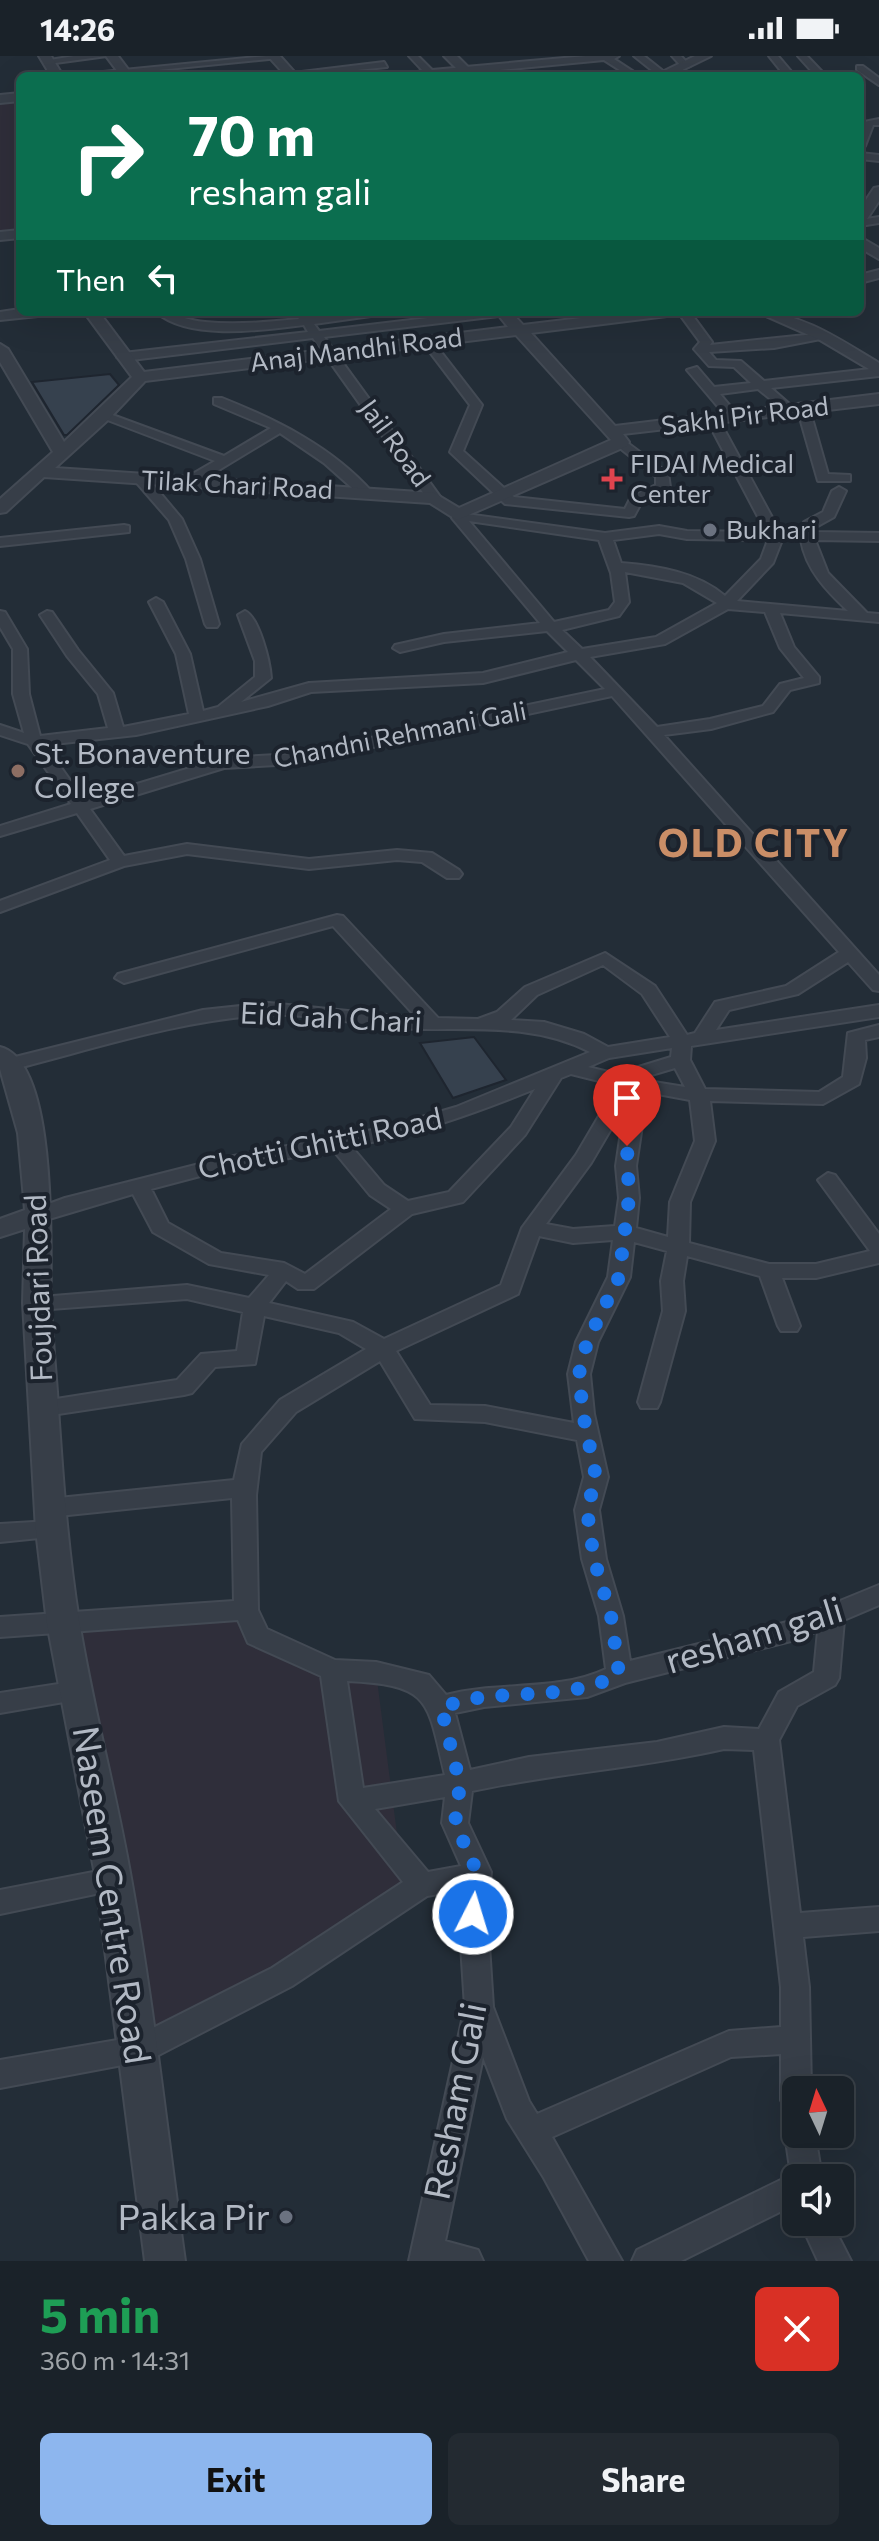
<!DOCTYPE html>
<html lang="en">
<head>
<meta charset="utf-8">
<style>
  body { margin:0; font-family:Commissioner,sans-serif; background:#232a31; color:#f1f3f6; height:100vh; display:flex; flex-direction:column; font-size:30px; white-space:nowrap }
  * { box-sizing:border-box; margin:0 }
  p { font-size:26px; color:#9fa4a8 }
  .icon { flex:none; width:44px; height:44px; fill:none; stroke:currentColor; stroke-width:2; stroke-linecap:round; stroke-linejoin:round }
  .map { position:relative; height:2205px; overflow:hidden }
  .drawer { display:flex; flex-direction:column; background:#1a2229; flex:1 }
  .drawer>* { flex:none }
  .guide { position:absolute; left:16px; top:16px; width:848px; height:244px; border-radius:12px; box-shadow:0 8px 32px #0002,0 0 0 2px #383f46; background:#0b6e4f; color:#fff; overflow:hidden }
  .needle { width:52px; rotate:356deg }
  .tools { position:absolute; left:782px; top:2020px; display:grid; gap:16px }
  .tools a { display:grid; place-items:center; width:72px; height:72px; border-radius:12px; background:#1a2229; box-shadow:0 8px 32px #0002,0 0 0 2px #383f46; font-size:40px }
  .pin { position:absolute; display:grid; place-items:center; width:68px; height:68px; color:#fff; margin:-82px -34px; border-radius:50% 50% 50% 0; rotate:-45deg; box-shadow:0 0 8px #0007 }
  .pin .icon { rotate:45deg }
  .me { position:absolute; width:88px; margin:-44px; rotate:5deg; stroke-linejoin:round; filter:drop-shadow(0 0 6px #0008) }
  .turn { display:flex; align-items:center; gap:28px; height:168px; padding:0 40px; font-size:36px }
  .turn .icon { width:104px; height:104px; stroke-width:2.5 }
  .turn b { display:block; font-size:56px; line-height:68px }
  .then { display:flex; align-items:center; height:76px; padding:0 40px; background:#0003; gap:16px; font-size:30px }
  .round { display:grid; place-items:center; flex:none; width:84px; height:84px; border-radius:12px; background:#232a31 }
  .overview { display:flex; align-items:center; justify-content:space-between; height:136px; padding:0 40px }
  h1 { font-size:48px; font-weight:700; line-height:60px; color:#1e9e55 }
  .primary-button { display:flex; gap:16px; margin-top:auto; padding:16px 40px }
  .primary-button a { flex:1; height:92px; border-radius:12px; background:#8db6ee; color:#111; font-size:32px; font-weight:700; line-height:92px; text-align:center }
  .primary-button a+a { background:#232a31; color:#f1f3f6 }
  .status { display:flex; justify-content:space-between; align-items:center; height:56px; padding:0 40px; background:#1a2229; direction:ltr }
  .status svg { height:22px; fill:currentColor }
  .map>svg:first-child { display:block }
  .medical { fill:#2f2e3a }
  .building { fill:#36414e; stroke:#1e252f; stroke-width:2 }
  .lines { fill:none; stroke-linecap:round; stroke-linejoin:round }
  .minor-casing { stroke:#434a54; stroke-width:4 }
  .tertiary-casing { stroke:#434a54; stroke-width:4 }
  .minor { fill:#373e48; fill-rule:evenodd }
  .tertiary { fill:#373e48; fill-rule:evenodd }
  .route { stroke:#1a73e8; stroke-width:14; stroke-dasharray:0 25.2 }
  .health-dot { fill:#e0444e; stroke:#1c232d; stroke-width:3 }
  .worship-dot { fill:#6b7280; stroke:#1c232d; stroke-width:3 }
  .education-dot { fill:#8d6e63; stroke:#1c232d; stroke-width:3 }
  .labels { text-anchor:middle; stroke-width:8; stroke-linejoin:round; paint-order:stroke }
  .far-street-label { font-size:26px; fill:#b2b9c4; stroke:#1c232d }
  .far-poi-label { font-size:26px; fill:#b2b9c4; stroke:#1c232d; text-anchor:start }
  .poi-label { font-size:30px; fill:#b2b9c4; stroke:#1c232d; text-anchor:start }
  .street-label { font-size:30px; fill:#b2b9c4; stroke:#1c232d }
  .near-street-label { font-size:36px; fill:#b2b9c4; stroke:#1c232d }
  .near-poi-label { font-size:36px; fill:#b2b9c4; stroke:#1c232d; text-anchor:end }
  .district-label { font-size:38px; font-weight:bold; letter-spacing:2px; fill:#ca8e67; stroke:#1c232d }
</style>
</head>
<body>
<div class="status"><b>14:26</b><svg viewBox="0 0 49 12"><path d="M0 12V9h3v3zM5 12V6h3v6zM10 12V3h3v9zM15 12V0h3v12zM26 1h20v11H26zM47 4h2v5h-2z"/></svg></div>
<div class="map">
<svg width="879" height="2205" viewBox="0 0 879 2205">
  <rect width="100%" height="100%" fill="#232d37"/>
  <g class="medical">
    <path d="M20 45V174L0 176V47Z"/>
    <path d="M246 1554 257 1580 376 1616 405 1839 139 1994 63 1567Z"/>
  </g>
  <g class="building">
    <path d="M110 318 119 329 67 379H64L32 326Z"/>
    <path d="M474 981 506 1024 453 1042 420 987Z"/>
  </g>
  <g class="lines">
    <g class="minor-casing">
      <g id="minor">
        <path d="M74 0H107L48 8 44 5Z"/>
        <path d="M267 0 279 2 98 20H62Z"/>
        <path d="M409 0H418L432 14 586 0H619L614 3 640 20H629L604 4 438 20H395L423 15Z"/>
        <path d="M634 0H644L668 19 659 20Z"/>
        <path d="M672 0H681L690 10 683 12Z"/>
        <path d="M769 0H778L795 20H785Z"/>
        <path d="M798 0H807L826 20H816Z"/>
        <path d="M384 6 387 11 297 20 285 18Z"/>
        <path d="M857 10H863L879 22V29L857 14Z"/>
        <path d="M879 63V69H873L865 90 860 93V77L864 66Z"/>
        <path d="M860 97 879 99V105L860 103Z"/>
        <path d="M879 161V167L860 170V164Z"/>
        <path d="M156 256C174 256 187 265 205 266 236 269 268 266 299 263L294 256H306L310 261 384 256 378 259 314 268 319 275 478 256H513L507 259 324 281 441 442 434 446 429 445 313 282 123 305 117 301 123 297 308 276 304 269C263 274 189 285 156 256Z"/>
        <path d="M678 256H690L712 286 710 289 825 277 831 281 774 292 709 296 716 304 741 305 764 325 879 312V320L771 332 794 352 796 355 790 359 758 333 720 338 740 362 730 365 687 314 697 311 714 331 751 327 734 311 709 310 694 293 700 286Z"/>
        <path d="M423 283H431L482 349 463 395 514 441 625 453 631 441 656 429V421L616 389 615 386 621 382 668 417 670 431 641 447 634 460 629 461 505 448 450 396 470 349 423 287Z"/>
        <path d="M214 342H222C277 364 332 391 372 436L360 439 324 407 280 377 194 429H184V423L215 405 97 360 107 357 224 400 271 372 214 348Z"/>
        <path d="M802 359 812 362 828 418 850 419V425H818L800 362Z"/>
        <path d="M713 360 719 364 780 476H802L804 466 823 456 832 435 839 431 846 435 834 461 816 471 815 476 879 477V485L815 484 828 517 867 557 879 558V566L780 557 794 591 819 621V627L790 634 773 656 711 673 664 679 879 919V935L873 934 848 906 798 938 729 954 716 974 879 949V961L691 990 690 1004 705 1033 819 1036 843 1021 848 977 879 969V981L865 984 866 1002 859 1028 823 1048 710 1045 715 1085 690 1146 689 1187 769 1208H816L870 1195 818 1124 828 1117 835 1119 879 1178V1207L816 1222H782L800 1270 797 1275H781L778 1270 760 1220 687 1200 683 1225 685 1255 660 1346 657 1352H641L638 1346 663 1255 661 1225 667 1195 634 1186 630 1221 598 1286 590 1318 594 1358 608 1421 599 1454 606 1503 623 1560 630 1605 791 1565 879 1529V1549L844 1564 839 1622 835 1629 797 1650 779 1684 800 1857 879 1851V1875L803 1881 809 1931 811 2034H796V2058L786 2054 781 2044V1998L731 2001 552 2081 622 2205H589L544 2122 507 2063 483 2001 445 2185 478 2194 483 2205H409L465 1951 459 1858 462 1834 427 1840 292 1930 149 2004 0 2032V2004L135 1981 272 1912 403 1826 339 1745 321 1620 248 1587 238 1564 0 1581V1561L234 1545 232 1442 49 1461 41 1458 37 1452 41 1446 49 1443 234 1424 242 1388 280 1344 366 1293 339 1277 264 1260 255 1308 215 1311 192 1337 184 1339 45 1360 37 1358 34 1352 37 1346 177 1324 201 1298 237 1295 243 1256 187 1243 37 1254 29 1252 26 1247 29 1242 187 1229 249 1242 269 1219 209 1208 153 1176 133 1138 39 1166 29 1159 32 1154 65 1142 223 1102 388 1071 456 1051 590 996C536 968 476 974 417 973 368 972 313 956 266 959 179 964 94 993 10 1014L0 1008 3 1004 203 954 269 947 417 962 333 870 124 927 115 922 118 918 337 859 343 860 438 962 478 963 497 956 525 931 605 897 655 930 687 979 695 977 715 946 786 930 839 896 612 640 294 708 224 712 90 753 124 800 187 788 309 803 397 794 432 797 459 814 462 818 459 822H447L422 806 397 804 309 813 187 798 124 810 0 856V845L110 804 77 757 0 780V770L71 748 28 688 0 679V669L24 677 13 638V593L0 571V555L5 556 27 593 29 638 40 680 108 672 98 638 67 600 40 559 47 555 52 556 78 594 113 637 123 671 189 658 176 598 149 546 156 542 163 546 190 598 203 655 218 651 255 621V605L238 559 245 555C259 561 270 606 271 622L241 646 309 627 483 617 568 596 547 575 444 586 400 596 393 592 395 589 444 578 540 567 452 462V456L605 477 659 470 687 475 766 476 707 364ZM469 465 599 484 611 517 615 546 609 554 554 566ZM659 478 687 483 768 484 761 503 725 540C697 516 658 510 621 507L613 484ZM782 484H801C806 514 827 535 848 555L737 545 773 507ZM625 516 683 527 717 547 656 581 582 593 562 574 619 560 629 546ZM728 553 765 556 780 592 804 622 780 628 763 650 710 663 657 671 590 601 665 588ZM576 604 605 633 294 698 223 702 84 744 45 689 136 679 268 650 311 636 483 627ZM603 909 642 938 670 981 608 991 584 978 544 966 511 964 537 939ZM672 992 671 1001 632 1013 629 1021 588 1011 609 1002ZM675 1012 685 1031 648 1025V1020ZM571 1018 623 1031 609 1043 576 1099 522 1172 501 1229 384 1283 353 1266 269 1247 286 1225 298 1233H314L412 1158 463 1146 525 1079 561 1022ZM535 1033 511 1071 449 1136 408 1145 384 1129 351 1090C415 1079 475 1057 535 1033ZM647 1036 690 1044 695 1085 670 1146 668 1181 636 1172 639 1142 636 1110ZM625 1049 616 1110 619 1142 615 1170 573 1173 546 1168 591 1107ZM333 1094 370 1139 391 1153 305 1218 284 1207 221 1197 168 1167 151 1133 223 1114ZM539 1180 573 1187 613 1184 608 1221 576 1286 568 1318 574 1367 485 1350 430 1349 396 1295 518 1238ZM380 1305 415 1363 485 1366 577 1384 584 1421 575 1454 582 1503 599 1560 606 1613C557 1636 498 1625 446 1639L429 1619 376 1606 335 1604 267 1573 258 1554 256 1439 261 1396 296 1356ZM818 1575 814 1616 779 1636 759 1673 724 1671 657 1686 529 1701 470 1714 455 1657 484 1651 587 1641 625 1627 795 1584ZM347 1625C432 1629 427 1644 445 1719L363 1732ZM724 1693 754 1694 781 1931V1971L729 1975 537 2058 529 2045 493 1951 487 1858 491 1816 468 1767 472 1735C556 1717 641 1712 724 1693ZM445 1741 442 1767 461 1810 428 1816 375 1753Z"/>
        <path d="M136 420H146L182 463 200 503 219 568 217 571H207L205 568 186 503 169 464 136 426Z"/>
        <path d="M124 469 129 470V476L0 490V482Z"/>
        <path d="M51 1465 59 1468 63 1474 59 1480 0 1486V1468Z"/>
        <path d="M78 1625 87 1628 91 1635 87 1642 0 1657V1637Z"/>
        <path d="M114 1812 124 1816 128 1824 124 1832 0 1858V1834Z"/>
        <path d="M796 2065V2078H815L822 2122H796V2148L681 2205H632L637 2194 791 2119 785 2078 789 2068Z"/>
        <path d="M800 2166H831L851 2205H818Z"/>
      </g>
    </g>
    <g class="tertiary-casing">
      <g id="tertiary">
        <path d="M39 0H51L63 20H51Z"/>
        <path d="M106 0H118L133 20H121Z"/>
        <path d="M268 0H280L298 20H286Z"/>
        <path d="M444 0H457L477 20H464Z"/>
        <path d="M695 0H711L670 20H654Z"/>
        <path d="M20 37V45L0 47V39Z"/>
        <path d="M879 131V145L865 166 860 167V153L874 132Z"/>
        <path d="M20 174V182L0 184V176Z"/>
        <path d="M860 181 879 192V203L860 192Z"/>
        <path d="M879 214V222L860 227V219Z"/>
        <path d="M20 253V256H45L38 260 0 264V256Z"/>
        <path d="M84 256H99L144 316 508 271 496 256H511L523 269 631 256H674L667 260 531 277 615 370 879 338V348L623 378 629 386 627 390 457 464 430 447 44 421 6 456 0 457V443L53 396 0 306V288L8 293 64 386 132 321ZM516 279 611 384 459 452 434 437 55 412 109 363 145 325Z"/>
        <path d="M757 256C801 256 842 285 879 307V319L820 284Z"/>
        <path d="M0 991C60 1006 49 1199 51 1249 52 1278 55 1307 57 1336 62 1413 67 1489 79 1565 93 1652 116 1736 131 1822 154 1949 167 2078 185 2205H145L96 1824 47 1567 36 1474 23 1247 25 1173 0 1181V1163L25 1154 18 1077 0 1013Z"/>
      </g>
    </g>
    <use href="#minor" class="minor"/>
    <use href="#tertiary" class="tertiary"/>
  </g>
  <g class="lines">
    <path class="route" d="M473 1858 477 1816 455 1767 460 1728 441 1651C455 1647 469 1643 484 1641 529 1636 579 1641 619 1618L611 1560 594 1503 587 1454 596 1421 583 1358 579 1318 587 1286 619 1221 629 1142 627 1090"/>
  </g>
  <path class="health-dot" d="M608 411h8v8h8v8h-8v8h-8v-8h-8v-8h8z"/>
  <g class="worship-dot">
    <circle cx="710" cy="474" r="8"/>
    <circle cx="286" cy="2161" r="8"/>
  </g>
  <circle class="education-dot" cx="18" cy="715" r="8"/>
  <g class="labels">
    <g class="far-street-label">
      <text transform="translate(356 294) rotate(-7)" y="9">Anaj Mandhi Road</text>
      <text transform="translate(745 360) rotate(-7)" y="9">Sakhi Pir Road</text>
      <text transform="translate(395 387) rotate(54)" y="9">Jail Road</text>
      <text transform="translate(237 429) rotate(3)" y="9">Tilak Chari Road</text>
      <text transform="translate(400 679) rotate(-11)" y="9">Chandni Rehmani Gali</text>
    </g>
    <g class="far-poi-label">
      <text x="630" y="417">FIDAI Medical<tspan x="630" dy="30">Center</tspan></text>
      <text x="726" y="483">Bukhari</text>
    </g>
    <g class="poi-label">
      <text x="34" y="708">St. Bonaventure<tspan x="34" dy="34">College</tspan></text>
    </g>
    <g class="street-label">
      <text transform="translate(331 962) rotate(3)" y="10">Eid Gah Chari</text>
      <text transform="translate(320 1088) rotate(-12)" y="10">Chotti Ghitti Road</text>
      <text transform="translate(39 1232) rotate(-92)" y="10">Foujdari Road</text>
    </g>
    <g class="near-street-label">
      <text transform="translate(754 1579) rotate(-17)" y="13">resham gali</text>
      <text transform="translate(112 1839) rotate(81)" y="13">Naseem Centre Road</text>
      <text transform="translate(455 2045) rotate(-79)" y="13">Resham Gali</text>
    </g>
    <g class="near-poi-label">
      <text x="270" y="2174">Pakka Pir</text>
    </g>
    <g class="district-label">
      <text x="754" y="801">OLD CITY</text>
    </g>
  </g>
</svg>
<div class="tools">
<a><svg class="needle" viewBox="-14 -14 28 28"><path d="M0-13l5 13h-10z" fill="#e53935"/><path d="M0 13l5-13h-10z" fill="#9fa4a8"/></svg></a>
<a><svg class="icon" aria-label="sound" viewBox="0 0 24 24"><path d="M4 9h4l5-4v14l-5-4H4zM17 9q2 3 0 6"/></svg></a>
</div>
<div class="pin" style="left:627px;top:1090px;background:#d93025"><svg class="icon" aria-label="arrive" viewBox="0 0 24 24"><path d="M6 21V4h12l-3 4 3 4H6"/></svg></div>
<svg class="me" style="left:473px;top:1858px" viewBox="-20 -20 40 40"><circle r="17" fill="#1a73e8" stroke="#fff" stroke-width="3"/><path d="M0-11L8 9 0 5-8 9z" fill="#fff"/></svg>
<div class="guide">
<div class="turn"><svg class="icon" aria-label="right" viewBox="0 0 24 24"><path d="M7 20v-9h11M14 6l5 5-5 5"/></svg><div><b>70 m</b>resham gali</div></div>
<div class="then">Then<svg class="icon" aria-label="left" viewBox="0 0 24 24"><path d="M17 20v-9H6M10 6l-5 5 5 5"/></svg></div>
</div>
</div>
<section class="drawer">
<div class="overview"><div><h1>5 min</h1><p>360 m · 14:31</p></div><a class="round" style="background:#d93025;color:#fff"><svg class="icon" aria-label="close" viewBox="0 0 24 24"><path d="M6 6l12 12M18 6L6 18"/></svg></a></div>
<div class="primary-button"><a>Exit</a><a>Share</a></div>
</section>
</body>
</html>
